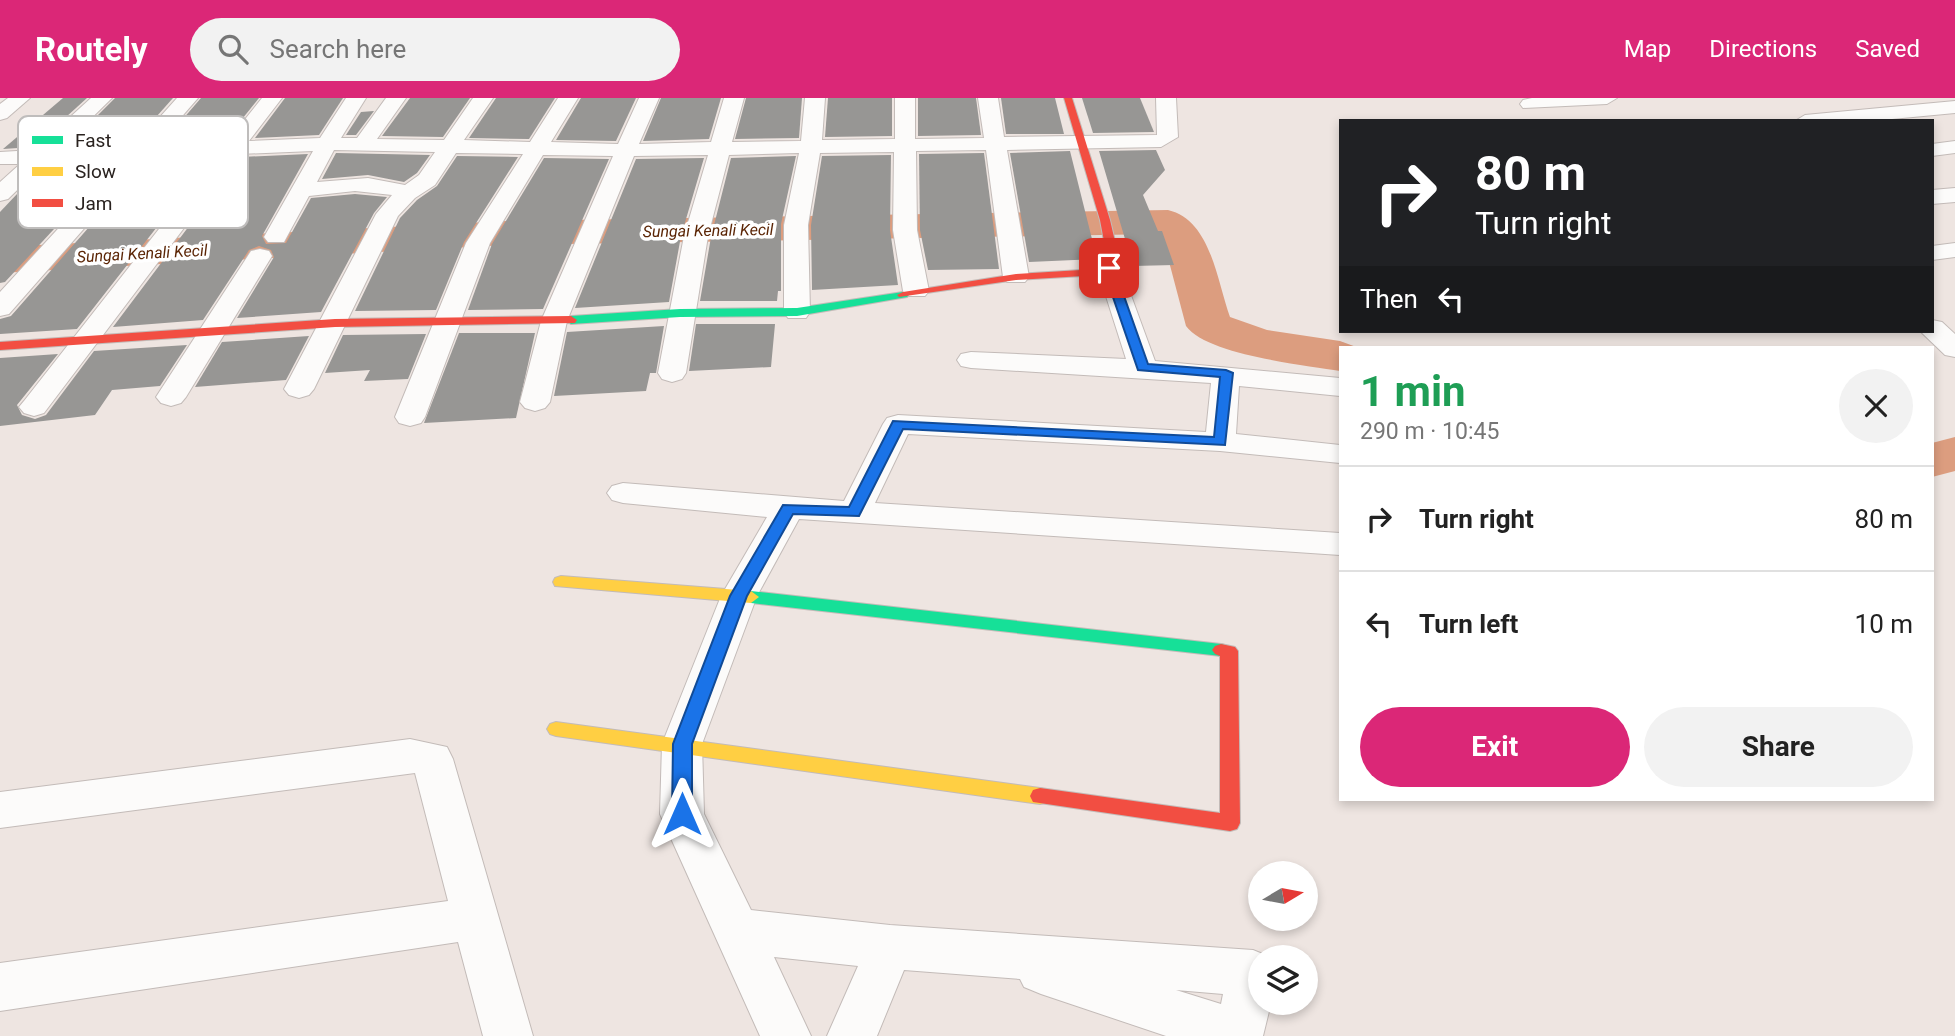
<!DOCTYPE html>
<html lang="en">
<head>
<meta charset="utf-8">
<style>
  body { margin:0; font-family:Roboto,sans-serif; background:#f2f2f2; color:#222; height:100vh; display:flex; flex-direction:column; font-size:26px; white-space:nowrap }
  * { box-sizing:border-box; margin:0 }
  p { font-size:23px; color:#767676 }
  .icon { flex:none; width:38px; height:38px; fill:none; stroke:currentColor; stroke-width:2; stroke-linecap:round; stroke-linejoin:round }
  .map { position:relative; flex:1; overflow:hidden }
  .details { position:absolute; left:1339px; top:248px; width:595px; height:455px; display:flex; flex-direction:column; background:#fff; border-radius:0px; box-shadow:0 4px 10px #0003 }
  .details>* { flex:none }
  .guide { position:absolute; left:1339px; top:21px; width:595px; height:214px; border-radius:0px; box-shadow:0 4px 10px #0003; background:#202124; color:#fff; overflow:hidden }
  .needle { width:46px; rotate:80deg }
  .tools { position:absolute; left:1248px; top:763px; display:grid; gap:14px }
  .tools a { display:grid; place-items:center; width:70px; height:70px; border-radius:50%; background:#fff; box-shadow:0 4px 10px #0003; font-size:35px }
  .pin { position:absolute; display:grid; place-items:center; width:60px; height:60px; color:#fff; margin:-30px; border-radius:14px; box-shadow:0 4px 10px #0006 }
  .me { position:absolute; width:77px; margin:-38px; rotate:0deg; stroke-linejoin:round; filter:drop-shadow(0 0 5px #0008) }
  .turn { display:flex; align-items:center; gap:24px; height:147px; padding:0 21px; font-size:32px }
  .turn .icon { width:91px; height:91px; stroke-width:2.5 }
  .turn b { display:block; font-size:49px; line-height:60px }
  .then { display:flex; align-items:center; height:66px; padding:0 21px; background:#0003; gap:14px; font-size:26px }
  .round { display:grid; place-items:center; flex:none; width:74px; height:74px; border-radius:37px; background:#f2f2f2 }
  .overview { display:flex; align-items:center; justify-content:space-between; height:119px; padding:0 21px }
  h1 { font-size:42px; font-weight:700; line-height:52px; color:#1e9e55 }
  .primary-button { display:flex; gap:14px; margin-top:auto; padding:14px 21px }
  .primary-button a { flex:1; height:80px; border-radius:42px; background:#db2777; color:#fff; font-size:28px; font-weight:700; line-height:80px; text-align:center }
  .primary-button a+a { background:#f2f2f2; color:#222 }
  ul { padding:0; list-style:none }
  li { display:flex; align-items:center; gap:21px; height:105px; padding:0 21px; border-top:2px solid #e0e0e0 }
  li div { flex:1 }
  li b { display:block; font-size:26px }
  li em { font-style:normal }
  header { display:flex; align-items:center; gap:42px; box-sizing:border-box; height:98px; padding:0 35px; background:#db2777; color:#fff }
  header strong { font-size:33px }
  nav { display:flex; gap:38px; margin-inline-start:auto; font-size:24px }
  .search { width:490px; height:63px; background:#f2f2f2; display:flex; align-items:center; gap:18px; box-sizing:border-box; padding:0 24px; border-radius:38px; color:#767676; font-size:26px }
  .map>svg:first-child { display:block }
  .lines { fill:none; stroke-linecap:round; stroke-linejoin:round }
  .river { fill:#dc9d7f; fill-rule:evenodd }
  .building { fill:#979694 }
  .street-casing { stroke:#c3bbb8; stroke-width:2 }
  .fast-casing { stroke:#c3bbb8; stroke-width:2 }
  .slow-casing { stroke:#c3bbb8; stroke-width:2 }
  .jam-casing { stroke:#c3bbb8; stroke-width:2 }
  .street { fill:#fcfbfa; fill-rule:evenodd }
  .fast { fill:#16e098; fill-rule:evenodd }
  .slow { fill:#ffcf43; fill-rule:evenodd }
  .jam { fill:#f24e42; fill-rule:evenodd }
  .route { fill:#1a73e8; stroke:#114b97; stroke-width:2 }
  .labels { text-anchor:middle; stroke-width:7; stroke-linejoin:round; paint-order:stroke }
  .far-water-label { font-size:16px; font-style:italic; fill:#5b2505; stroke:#fff }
  .key { fill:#fff; stroke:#bfbdbc; stroke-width:2 }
  .key-label { font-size:19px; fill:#29221f }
</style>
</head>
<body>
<header>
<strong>Routely</strong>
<div class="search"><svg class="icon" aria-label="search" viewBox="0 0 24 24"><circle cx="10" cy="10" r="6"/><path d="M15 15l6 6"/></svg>Search here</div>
<nav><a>Map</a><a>Directions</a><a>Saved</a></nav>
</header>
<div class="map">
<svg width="1955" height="938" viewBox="0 0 1955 938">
  <rect width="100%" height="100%" fill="#eee5e1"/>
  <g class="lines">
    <g class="river">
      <path d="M1168 112C1211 122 1217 183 1230 219L1267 232 1340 243 1359 250H1340V273C1304 267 1207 257 1186 228L1167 156 1157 136 506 147 0 175V149L506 123Z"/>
      <path d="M1955 339V373L1932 379V345Z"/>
    </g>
  </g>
  <g class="building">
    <path d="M63 0H87L33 49 3 51Z"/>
    <path d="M115 0H173L133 45 67 48Z"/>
    <path d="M201 0H259L226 41 163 44Z"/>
    <path d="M285 0H343L319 37 255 40Z"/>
    <path d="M410 0H470L443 39 382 38Z"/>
    <path d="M496 0H555L529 41 469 40Z"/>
    <path d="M581 0H636L616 43 556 42Z"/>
    <path d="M661 0H721L709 41 643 43Z"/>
    <path d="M746 0H802L799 40 735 41Z"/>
    <path d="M828 0H892V38L825 39Z"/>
    <path d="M918 0H976L981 37 918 38Z"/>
    <path d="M1001 0H1055L1064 36H1006Z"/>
    <path d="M1082 0H1140L1154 34 1093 35Z"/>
    <path d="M374 13 356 37H346L361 14Z"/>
    <path d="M1156 52 1165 72 1143 97 1158 133H1162L1174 167 1133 168 1099 53Z"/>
    <path d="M1070 53 1097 161 1029 164 1010 55Z"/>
    <path d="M336 55 430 57 417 75 404 84 368 77 322 81Z"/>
    <path d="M984 55 999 171 928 172 920 132 919 56Z"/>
    <path d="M308 56 262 138 266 146 286 145 311 100 355 96 387 99 374 115 321 214 237 220 274 159 271 152 259 148 249 152 203 222 113 229 241 59Z"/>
    <path d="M891 57 890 132 898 187 812 192 811 127 822 58Z"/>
    <path d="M457 58 518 59 464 144 436 212 355 213 400 120 417 102 437 88Z"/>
    <path d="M796 58 781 126V193H778L777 203H700L711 139 731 60Z"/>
    <path d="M211 60 77 231 0 236V221L11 218 147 63Z"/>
    <path d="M544 60 609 61 543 211 468 212 492 146Z"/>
    <path d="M704 60 681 138 669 204 575 210 636 61Z"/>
    <path d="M116 64 5 184 0 185V114L17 96 47 67Z"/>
    <path d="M696 226H775L771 269 689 273Z"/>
    <path d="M664 228 656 275H650L646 293 554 298 567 234Z"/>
    <path d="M459 235H535L516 320 424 325Z"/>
    <path d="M426 236 408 281 364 283 370 272 325 275 343 237Z"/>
    <path d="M309 238 286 282 195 289 222 244Z"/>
    <path d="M187 247 160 288 112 292 95 317 0 328V260L58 256 17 307 22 317 35 321 46 317 94 253Z"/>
  </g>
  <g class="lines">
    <g class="street-casing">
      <g id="street">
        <path d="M8 0H30L7 20 0 22V6Z"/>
        <path d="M91 0H112L60 51 134 48 177 0H198L157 47 227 44 262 0H282L249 43 320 40 346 0H366L341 40H357L386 0H406L377 41 444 42 473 0H493L464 42 530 44 558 0H578L551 44 618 46 639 0H659L639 46 711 44 724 0H744L732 44 801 43 805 0H825L822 42 895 41V0H915V41L984 40 978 0H998L1004 39 1157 37 1156 0H1176L1178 39 1161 49 1007 52 1029 179 1025 184H1007L1003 179 986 52 916 53 917 132 929 193 925 198H907L903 193 893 132 894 54 820 55 808 127 810 214 806 220H788L784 214V127L799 55 729 57 708 138 686 275 682 281 672 284 662 281 658 275 684 138 708 57 634 58 567 223 550 304 545 310 535 313 525 310 520 304 541 223 613 58 543 57 490 145 425 319 421 325 410 328 399 325 395 319 466 145 523 56 456 55 435 87 415 100 398 118 314 291 309 297 299 300 289 297 284 291 376 116 392 97 355 93 309 98 284 144H268L264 139 313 53 240 56 44 315 34 318 24 315 19 309 24 303 217 57 146 60 9 216 0 218V194L122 61 46 64 8 101 0 103V84L20 66H0V54L34 52ZM334 52 435 54 419 77 405 87 368 80 317 84Z"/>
        <path d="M1532 0H1617L1607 6 1523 10 1520 6 1523 2Z"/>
        <path d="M1955 3V15L1871 23H1795L1805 17Z"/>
        <path d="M1955 43V55L1932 58V46Z"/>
        <path d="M1955 90V104L1932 106V92Z"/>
        <path d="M1955 145V159L1932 162V148Z"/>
        <path d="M260 151 269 153 272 158 186 299 181 305 171 308 161 305 156 299 251 153Z"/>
        <path d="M1109 163 1118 165 1121 170 1155 263 1340 280V298L1239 288 1236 336 1340 347V365L1220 353 908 336 875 405 1340 435V457L799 421 757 498 702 646 704 716 751 812 890 827 1253 852 1270 859H1260V905H1271L1263 938H1166L1041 896 1024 889 1020 881 904 872 877 938H827L858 868 774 859 811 938H760L660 716 662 646 721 498 767 419 623 405 612 402 607 395 612 388 623 385 844 403 883 326 887 320 898 317 1206 334 1211 285 971 270 961 268 957 262 961 256 971 254 1126 261 1097 170 1100 165ZM1176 892 1223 896 1221 906Z"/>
        <path d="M1932 222 1942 224 1955 236V259L1945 257 1920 233H1932Z"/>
        <path d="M410 641 447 649 453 661 533 938H483L458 844 0 913V865L448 803 415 675 0 730V694Z"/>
      </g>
    </g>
    <g class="fast-casing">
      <g id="fast">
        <path d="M903 194 909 197 907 199 797 218 680 219 571 226 565 222 571 218 680 211 797 210Z"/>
        <path d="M751 493 1221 546 1227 548 1230 552 1227 556 1221 558 751 505 743 499Z"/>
      </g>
    </g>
    <g class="slow-casing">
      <g id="slow">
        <path d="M561 478 751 493 759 499 751 505 555 488 553 484 555 480Z"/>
        <path d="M556 624 1040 690 1047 692 1050 698 1047 704 1040 706 556 638 550 636 547 631 550 626Z"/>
      </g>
    </g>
    <g class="jam-casing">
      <g id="jam">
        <path d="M1064 0H1072L1110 122 1120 165 1118 167 1100 177 1016 182 899 199 897 197 903 194 1016 176 1097 171 1108 164 1100 122Z"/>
        <path d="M571 218 577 222 575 225 335 229 0 252V244L335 221Z"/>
        <path d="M1221 546 1235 549 1238 553 1240 725 1237 731 1230 733 1033 704 1030 698 1033 692 1040 690 1220 715V558L1215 556 1212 552 1215 548Z"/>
      </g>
    </g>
    <use href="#street" class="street"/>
    <use href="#fast" class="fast"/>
    <use href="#slow" class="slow"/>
    <use href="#jam" class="jam"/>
  </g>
  <path class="route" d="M1109 167 1114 170 1148 266 1226 272 1233 275 1225 347 903 331 859 418 793 416 747 498 692 646V716L689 722H675L672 716 673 646 730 498 783 407 849 409 893 323 1214 339 1220 279 1138 272 1103 170Z"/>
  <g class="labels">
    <g class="far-water-label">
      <text transform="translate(708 132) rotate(-1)" y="6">Sungai Kenali Kecil</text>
      <text transform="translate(142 155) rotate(-3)" y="6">Sungai Kenali Kecil</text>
    </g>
  </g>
  <rect x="18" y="18" width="230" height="112" rx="10" class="key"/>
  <rect x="32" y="38" width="31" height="8" fill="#16e098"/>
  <rect x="32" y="69" width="31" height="9" fill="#ffcf43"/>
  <rect x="32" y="101" width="31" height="8" fill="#f24e42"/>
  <g class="key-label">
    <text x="75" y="49">Fast</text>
    <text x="75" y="80">Slow</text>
    <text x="75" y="112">Jam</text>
  </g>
</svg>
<div class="tools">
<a><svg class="needle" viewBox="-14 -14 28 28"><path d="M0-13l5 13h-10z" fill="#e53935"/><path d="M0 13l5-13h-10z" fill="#767676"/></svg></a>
<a><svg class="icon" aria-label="layers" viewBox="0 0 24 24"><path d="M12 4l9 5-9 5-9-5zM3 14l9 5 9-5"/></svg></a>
</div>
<div class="pin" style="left:1109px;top:170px;background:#d93025"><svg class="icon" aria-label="arrive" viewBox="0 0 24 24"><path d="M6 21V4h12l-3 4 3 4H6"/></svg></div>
<svg class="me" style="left:682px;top:716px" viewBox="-20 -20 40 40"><path d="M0-17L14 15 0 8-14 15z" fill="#1a73e8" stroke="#fff" stroke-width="4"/></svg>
<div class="guide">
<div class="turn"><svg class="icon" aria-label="right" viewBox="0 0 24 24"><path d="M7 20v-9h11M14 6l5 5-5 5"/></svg><div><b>80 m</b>Turn right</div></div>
<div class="then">Then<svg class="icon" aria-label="left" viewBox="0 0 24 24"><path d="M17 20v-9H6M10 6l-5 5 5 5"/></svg></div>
</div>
<section class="details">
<div class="overview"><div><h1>1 min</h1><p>290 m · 10:45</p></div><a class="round"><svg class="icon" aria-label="close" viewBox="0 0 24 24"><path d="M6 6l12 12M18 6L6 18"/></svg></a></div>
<ul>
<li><svg class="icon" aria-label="right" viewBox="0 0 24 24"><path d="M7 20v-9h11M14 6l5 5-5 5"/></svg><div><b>Turn right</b></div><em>80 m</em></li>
<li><svg class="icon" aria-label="left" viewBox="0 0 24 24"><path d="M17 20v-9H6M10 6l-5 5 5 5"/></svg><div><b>Turn left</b></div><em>10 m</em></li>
</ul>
<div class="primary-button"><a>Exit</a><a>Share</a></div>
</section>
</div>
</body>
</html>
